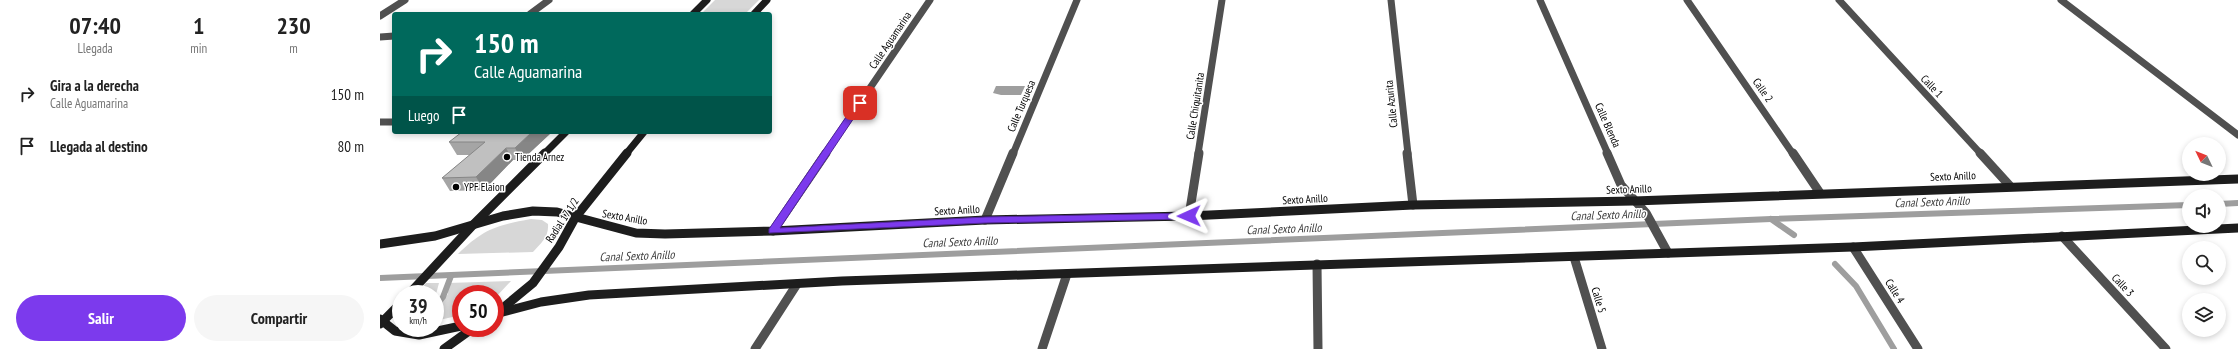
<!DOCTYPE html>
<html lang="es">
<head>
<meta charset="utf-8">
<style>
  body { margin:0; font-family:"PT Sans Narrow",sans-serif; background:#f6f6f6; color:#222; height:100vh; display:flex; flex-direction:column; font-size:15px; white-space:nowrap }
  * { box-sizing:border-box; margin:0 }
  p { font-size:13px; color:#767676 }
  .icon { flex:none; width:22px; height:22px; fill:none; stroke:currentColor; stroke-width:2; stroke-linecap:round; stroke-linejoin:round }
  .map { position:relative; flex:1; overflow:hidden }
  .drawer { display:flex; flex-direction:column; background:#fff; width:380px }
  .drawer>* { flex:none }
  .guide { position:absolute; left:12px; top:12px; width:380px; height:122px; border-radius:4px; box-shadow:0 2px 6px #0003; background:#00695c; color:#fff; overflow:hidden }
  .needle { width:26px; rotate:313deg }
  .controls { position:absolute; left:1802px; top:137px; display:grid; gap:8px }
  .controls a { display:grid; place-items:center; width:44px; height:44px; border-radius:50%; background:#fff; box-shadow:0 2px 6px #0003; font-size:20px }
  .speed { position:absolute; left:12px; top:285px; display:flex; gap:8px; font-size:20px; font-weight:700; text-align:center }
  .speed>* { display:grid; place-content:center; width:52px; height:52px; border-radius:50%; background:#fff; box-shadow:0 2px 6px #0003; line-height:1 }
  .speed small { font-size:10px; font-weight:400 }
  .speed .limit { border:6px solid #d22; background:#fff; color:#111 }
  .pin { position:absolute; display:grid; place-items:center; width:34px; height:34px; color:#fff; margin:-17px; border-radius:8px; box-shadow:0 2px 6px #0006 }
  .me { position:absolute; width:44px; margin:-22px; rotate:269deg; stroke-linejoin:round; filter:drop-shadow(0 0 3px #0008) }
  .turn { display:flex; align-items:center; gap:14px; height:84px; padding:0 16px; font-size:18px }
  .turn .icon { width:52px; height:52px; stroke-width:2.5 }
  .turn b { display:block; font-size:28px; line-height:34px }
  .then { display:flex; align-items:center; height:38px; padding:0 16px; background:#0003; gap:8px; font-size:15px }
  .eta { display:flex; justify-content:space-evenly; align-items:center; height:68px; text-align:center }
  .eta b { font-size:24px; font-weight:600; line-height:28px }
  .primary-button { display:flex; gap:8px; margin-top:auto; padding:8px 16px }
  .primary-button a { flex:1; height:46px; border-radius:24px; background:#7c3aed; color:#fff; font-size:16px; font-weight:600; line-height:46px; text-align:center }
  .primary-button a+a { background:#f6f6f6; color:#222 }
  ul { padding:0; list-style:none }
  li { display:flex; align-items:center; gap:12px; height:52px; padding:0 16px }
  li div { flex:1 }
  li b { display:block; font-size:15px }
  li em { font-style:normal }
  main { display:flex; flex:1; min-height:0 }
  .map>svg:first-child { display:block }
  .green { fill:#d7d7d7 }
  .water { fill:#9e9e9e }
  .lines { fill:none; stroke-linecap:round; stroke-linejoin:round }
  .stream { stroke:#9e9e9e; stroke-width:6 }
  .minor-far1 { stroke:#505050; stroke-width:7 }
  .minor { stroke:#505050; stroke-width:9 }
  .secondary-far1 { stroke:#1d1d1d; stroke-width:7 }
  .secondary { stroke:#1d1d1d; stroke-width:9 }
  .wall { fill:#a5a5a5 }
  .shaded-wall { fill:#868686 }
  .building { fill:#c0c0c0; stroke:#868686 }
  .route { fill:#7c3aed; stroke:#51269a }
  .poi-dot { fill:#000; stroke:#fff; stroke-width:1.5 }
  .labels { text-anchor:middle; stroke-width:3; stroke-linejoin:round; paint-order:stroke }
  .street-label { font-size:11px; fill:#000; stroke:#fff }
  .poi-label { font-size:11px; fill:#000; stroke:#fff; text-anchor:start }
  .water-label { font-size:12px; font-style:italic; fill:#3f3f3f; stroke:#fff }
</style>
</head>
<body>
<main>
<section class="drawer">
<div class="eta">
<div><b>07:40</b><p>Llegada</p></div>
<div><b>1</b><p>min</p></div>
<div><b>230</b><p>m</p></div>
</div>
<ul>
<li><svg class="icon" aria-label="right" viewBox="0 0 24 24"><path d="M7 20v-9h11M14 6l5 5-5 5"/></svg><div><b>Gira a la derecha</b><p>Calle Aguamarina</p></div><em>150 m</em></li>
<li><svg class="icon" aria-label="arrive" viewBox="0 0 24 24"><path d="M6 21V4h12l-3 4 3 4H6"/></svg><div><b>Llegada al destino</b></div><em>80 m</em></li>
</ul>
<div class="primary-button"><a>Salir</a><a>Compartir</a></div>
</section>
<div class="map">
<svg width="1858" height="349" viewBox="0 0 1858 349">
  <rect width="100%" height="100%" fill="#fff"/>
  <g class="green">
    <path d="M335 0H379L365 14H321Z"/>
    <path d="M151 219 162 220 168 224C169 237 161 243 153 252L78 254C103 229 117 225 151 219Z"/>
    <path d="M131 281 115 298V294H81V315L55 321V311L68 294V283Z"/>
    <path d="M46 283H59L55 298V294H37Z"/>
  </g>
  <path class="water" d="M616 86H645L641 95H621L613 93Z"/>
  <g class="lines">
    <g class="stream">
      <path d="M1839 204 1858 203"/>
      <path d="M1391 219 1414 235"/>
      <path d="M1455 264 1476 286 1514 349"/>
      <path d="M0 278 1391 219 1809 205"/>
      <path d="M55 307 63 297 71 276"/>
    </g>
    <g class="minor-far1">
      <path d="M1011 0 1028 154"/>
      <path d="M1160 0 1228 154"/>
      <path d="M1307 0 1413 154"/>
      <path d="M1459 0 1601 154"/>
      <path d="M1681 0 1858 135"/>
      <path d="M150 14 169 0"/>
      <path d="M0 16 25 0"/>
      <path d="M0 37 14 36"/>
      <path d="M0 122H14"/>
      <path d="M445 154 550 0"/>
      <path d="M633 154 697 0"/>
      <path d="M818 154 842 0"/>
    </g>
    <g class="minor">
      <path d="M1027 153 1033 205"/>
      <path d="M1227 153 1241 185 1266 213 1288 253"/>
      <path d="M1413 153 1440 193"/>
      <path d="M1600 153 1630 186"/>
      <path d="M809 216 819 153"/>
      <path d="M605 220 633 153"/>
      <path d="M393 231 446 153"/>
      <path d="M1682 236 1786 349"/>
      <path d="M1473 247 1538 349"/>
      <path d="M1194 257 1222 349"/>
      <path d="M937 264 938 349"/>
      <path d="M375 349 417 284"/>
      <path d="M662 349 687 274"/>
    </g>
    <g class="secondary-far1">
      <path d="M313 14 327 0"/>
      <path d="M374 14 387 0"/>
      <path d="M164 154 186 132"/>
      <path d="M246 154 264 132"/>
    </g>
    <g class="secondary">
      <path d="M0 244 55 236 123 216 153 211 177 212 256 233 285 234 393 231 605 220 809 216 1033 205 1254 201 1858 179"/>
      <path d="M29 294 93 225 165 153"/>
      <path d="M118 312 153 283 179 247 195 218 247 153"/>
      <path d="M115 314 161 302 209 295 462 281 1473 247 1858 228"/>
      <path d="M0 319 15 331 39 335 81 326"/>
      <path d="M0 324 21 303"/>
      <path d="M64 349 93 328"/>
    </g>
  </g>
  <path class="wall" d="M172 132 142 160H133L104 190 70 191 62 178 90 155H77L69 142Z"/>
  <g class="shaded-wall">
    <path d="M152 132H172L142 160 135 148Z"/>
    <path d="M126 148 133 160 104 190 96 177Z"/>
  </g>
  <path class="building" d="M82 132H152L135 148H126L96 177 62 178 105 142H69Z"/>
  <path class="route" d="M477 101 484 103 400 228 605 217 809 213 814 216 809 219 605 223 389 233V229Z"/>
  <g class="poi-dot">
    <circle cx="127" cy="157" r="4"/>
    <circle cx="76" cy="187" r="4"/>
  </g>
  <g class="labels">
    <g class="street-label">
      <text transform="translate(510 40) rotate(-56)" y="4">Calle Aguamarina</text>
      <text transform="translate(1552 86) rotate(47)" y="4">Calle 1</text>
      <text transform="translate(1383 90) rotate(55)" y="4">Calle 2</text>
      <text transform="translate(1011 104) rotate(-96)" y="4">Calle Azurita</text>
      <text transform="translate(641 106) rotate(-67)" y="4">Calle Turquesa</text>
      <text transform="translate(815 106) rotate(-81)" y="4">Calle Chiquitanita</text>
      <text transform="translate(1228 125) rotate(66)" y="4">Calle Blenda</text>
      <text transform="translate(1573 176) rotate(-2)" y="4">Sexto Anillo</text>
      <text transform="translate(1249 189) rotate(-2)" y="4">Sexto Anillo</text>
      <text transform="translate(925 199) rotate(-3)" y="4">Sexto Anillo</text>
      <text transform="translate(577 210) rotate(-3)" y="4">Sexto Anillo</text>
      <text transform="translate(245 217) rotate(10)" y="4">Sexto Anillo</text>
      <text transform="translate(182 220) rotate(-57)" y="4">Radial 17 1/2</text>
      <text transform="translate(1743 285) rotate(47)" y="4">Calle 3</text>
      <text transform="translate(1515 291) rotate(58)" y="4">Calle 4</text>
      <text transform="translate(1219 300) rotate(73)" y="4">Calle 5</text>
    </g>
    <g class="poi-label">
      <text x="135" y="161">Tienda Arnez</text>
      <text x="84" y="191">YPF Elaion</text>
    </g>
    <g class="water-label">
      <text transform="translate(1552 202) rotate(-2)" y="4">Canal Sexto Anillo</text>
      <text transform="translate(1228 215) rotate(-2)" y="4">Canal Sexto Anillo</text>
      <text transform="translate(904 229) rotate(-2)" y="4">Canal Sexto Anillo</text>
      <text transform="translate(580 242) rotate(-2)" y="4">Canal Sexto Anillo</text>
      <text transform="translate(257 256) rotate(-2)" y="4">Canal Sexto Anillo</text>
    </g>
  </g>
</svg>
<div class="controls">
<a><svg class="needle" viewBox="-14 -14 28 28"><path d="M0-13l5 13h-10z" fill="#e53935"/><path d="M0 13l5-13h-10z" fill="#767676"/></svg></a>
<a><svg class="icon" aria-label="sound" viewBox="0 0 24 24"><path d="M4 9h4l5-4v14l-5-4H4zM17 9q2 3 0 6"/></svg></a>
<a><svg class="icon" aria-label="search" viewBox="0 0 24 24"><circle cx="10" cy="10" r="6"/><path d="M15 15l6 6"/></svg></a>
<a><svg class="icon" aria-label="layers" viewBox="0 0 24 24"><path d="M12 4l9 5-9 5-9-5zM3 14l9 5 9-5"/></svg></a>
</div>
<div class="speed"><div>39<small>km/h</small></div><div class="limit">50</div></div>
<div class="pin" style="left:480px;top:103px;background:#d93025"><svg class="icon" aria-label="arrive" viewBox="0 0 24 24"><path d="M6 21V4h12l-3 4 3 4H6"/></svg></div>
<svg class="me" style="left:809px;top:216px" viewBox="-20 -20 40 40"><path d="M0-17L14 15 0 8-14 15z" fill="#7c3aed" stroke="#fff" stroke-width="4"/></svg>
<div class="guide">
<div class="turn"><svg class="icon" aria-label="right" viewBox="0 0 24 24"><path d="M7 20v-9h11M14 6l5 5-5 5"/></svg><div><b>150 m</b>Calle Aguamarina</div></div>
<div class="then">Luego<svg class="icon" aria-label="arrive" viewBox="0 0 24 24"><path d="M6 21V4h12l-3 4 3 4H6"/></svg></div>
</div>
</div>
</main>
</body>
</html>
